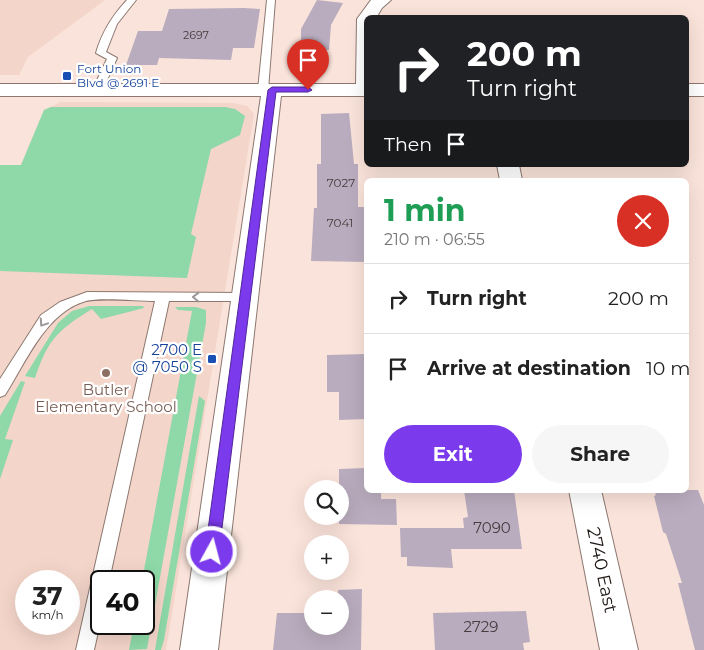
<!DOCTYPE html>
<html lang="en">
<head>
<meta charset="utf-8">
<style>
  body { margin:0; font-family:Montserrat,sans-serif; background:#f6f6f6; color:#222; height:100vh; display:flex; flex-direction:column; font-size:19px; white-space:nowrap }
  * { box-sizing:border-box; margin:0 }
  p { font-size:16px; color:#767676 }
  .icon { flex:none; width:28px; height:28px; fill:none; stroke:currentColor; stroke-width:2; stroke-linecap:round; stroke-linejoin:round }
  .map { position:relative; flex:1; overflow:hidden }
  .sheet { position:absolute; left:364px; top:178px; width:325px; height:315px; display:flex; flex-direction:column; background:#fff; border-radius:8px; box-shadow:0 5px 20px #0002 }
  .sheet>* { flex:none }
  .top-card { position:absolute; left:364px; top:15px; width:325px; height:152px; border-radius:8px; box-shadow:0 5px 20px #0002; background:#202124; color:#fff; overflow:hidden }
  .controls { position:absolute; left:304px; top:480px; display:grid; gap:10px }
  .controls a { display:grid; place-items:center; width:45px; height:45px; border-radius:50%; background:#fff; box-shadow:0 5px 20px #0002; font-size:25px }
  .speed { position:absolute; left:15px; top:570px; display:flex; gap:10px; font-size:25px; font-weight:700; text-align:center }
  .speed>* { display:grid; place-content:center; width:65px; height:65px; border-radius:50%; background:#fff; box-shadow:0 5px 20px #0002; line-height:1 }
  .speed small { font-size:12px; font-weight:400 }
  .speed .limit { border:2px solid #111; border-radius:8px; background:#fff; color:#111 }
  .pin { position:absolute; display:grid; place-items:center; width:42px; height:42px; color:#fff; margin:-51px -21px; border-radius:50% 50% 50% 0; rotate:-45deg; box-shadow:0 0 5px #0007 }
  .pin .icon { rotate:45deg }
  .me { position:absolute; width:55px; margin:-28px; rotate:7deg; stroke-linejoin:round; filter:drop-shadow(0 0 4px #0008) }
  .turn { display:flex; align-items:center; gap:18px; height:105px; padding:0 20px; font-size:22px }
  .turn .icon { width:65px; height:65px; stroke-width:2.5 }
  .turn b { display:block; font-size:35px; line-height:42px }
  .then { display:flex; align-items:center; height:48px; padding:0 20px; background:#0003; gap:10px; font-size:19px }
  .round { display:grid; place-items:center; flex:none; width:52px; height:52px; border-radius:26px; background:#f6f6f6 }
  .headline { display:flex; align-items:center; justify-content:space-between; height:85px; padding:0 20px }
  h1 { font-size:30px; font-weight:700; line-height:38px; color:#1e9e55 }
  .primary-button { display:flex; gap:10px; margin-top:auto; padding:10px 20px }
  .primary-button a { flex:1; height:58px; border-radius:30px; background:#7c3aed; color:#fff; font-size:20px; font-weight:700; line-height:58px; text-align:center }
  .primary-button a+a { background:#f6f6f6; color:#222 }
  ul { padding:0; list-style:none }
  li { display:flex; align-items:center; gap:15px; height:70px; padding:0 20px; border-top:1px solid #e0e0e0 }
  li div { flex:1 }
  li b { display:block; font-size:19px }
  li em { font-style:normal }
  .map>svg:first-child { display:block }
  .built { fill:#f4d5c9; fill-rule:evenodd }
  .green { fill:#8ed9a7 }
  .building { fill:#b9acbe }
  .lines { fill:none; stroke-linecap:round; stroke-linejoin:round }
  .lane-casing { stroke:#8c7870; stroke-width:2 }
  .street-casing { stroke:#8c7870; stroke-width:2 }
  .secondary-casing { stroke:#8c7870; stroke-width:2 }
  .lane { fill:#fff; fill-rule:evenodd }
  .street { fill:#fff; fill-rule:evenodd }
  .secondary { fill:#fff; fill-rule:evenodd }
  .oneway { stroke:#9b9796 }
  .route { fill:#7c3aed; stroke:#51269a }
  .transit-dot { fill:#1a4fb4; stroke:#fff; stroke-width:2 }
  .education-dot { fill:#8d6e63; stroke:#fff; stroke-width:2 }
  .labels { text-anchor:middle; stroke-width:4.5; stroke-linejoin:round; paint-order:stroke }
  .far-number-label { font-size:11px; fill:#463d3f }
  .far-transit-label { font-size:12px; fill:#164399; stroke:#fff; text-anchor:start }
  .number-label { font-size:12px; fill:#463d3f }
  .transit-label { font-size:15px; fill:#164399; stroke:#fff; text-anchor:end }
  .education-label { font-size:15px; fill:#785e54; stroke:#fff }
  .near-number-label { font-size:15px; fill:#463d3f }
  .near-street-label { font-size:18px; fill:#201815; stroke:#fff }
</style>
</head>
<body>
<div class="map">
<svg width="704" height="650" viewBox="0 0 704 650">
  <rect width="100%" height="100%" fill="#fae3da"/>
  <g class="built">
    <path d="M0 0H105L28 57 19 75H0Z"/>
    <path d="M61 102 234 103 247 106 254 114 166 650H0V165H21L44 110ZM26 581H69V624H26ZM101 581H144V624H101Z"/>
  </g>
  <g class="green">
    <path d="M51 107H225L235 109 245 116 240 135 211 149 191 234 196 237 187 278 0 271V165H21L44 110Z"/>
    <path d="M89 306H143L144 308 101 319 92 309C58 330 48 339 35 378L25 376 58 323 72 311Z"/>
    <path d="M175 307H196L206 310V323L147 649 129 650 134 624H144V581H142L192 311 178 310Z"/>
    <path d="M21 381 25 382 5 439 13 440 0 479V416Z"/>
    <path d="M199 396 205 401 164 640 161 650H155Z"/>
  </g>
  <g class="building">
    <path d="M317 0 343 3 331 25 329 50H326L324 66H303L304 58H301V29Z"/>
    <path d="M244 8 260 9 254 48H233L231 60 159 58 157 65H126L138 31H162L169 9Z"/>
    <path d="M349 113 354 164H358V207H366V262L311 261 314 208H317V164H321V114Z"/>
    <path d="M366 354V419L339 420V392H327V355Z"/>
    <path d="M366 468V490H381V499H396L397 525 339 524V469Z"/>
    <path d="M464 490H514L522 549H451L453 568 407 566V557H401L400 528H464L463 518 468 517Z"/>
    <path d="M654 490H698L704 505V650H695L678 583H682L666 534 663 532 654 496 656 495Z"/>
    <path d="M362 589 361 650H273L277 613H312V626H340L338 590Z"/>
    <path d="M526 611 530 642 523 643 524 650H435L433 613Z"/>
  </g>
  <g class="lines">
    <g class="lane-casing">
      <g id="lane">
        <path d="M127 0H136L117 24 106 52 117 58 102 91 97 94 93 93 92 91 107 59 96 53C102 32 112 16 127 0Z"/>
        <path d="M267 0H275L268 90 263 93 258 90Z"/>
        <path d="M87 292 245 293 250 294 252 297 250 300 245 301H169L109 581H101V618L94 650H76L155 301C138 301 100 297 86 301 46 312 26 362 5 395L0 397V379L41 315 60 302Z"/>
      </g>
    </g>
    <g class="street-casing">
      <g id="street">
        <path d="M371 0H391L382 8 376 18H366V90L359 88 356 84 357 19Z"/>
        <path d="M497 165H519L522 180H500Z"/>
        <path d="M569 490H601L638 650H600Z"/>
      </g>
    </g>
    <g class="secondary-casing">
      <g id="secondary">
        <path d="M0 84H366V96H281L218 650H180L261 96H0Z"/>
        <rect x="686" y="84" width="18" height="12"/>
      </g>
    </g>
    <use href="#lane" class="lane"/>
    <use href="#street" class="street"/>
    <use href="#secondary" class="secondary"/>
  </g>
  <defs><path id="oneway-chevron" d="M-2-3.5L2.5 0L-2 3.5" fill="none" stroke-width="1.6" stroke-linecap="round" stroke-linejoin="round" transform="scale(1.25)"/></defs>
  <g class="oneway">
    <use href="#oneway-chevron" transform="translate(196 297) rotate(-179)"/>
    <use href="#oneway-chevron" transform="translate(43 323) rotate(124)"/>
  </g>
  <path class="route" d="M272 87H308L312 90 308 92H276L219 552 217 556 212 558 207 556 205 552 268 90Z"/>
  <g class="transit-dot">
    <rect x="62" y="71" width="10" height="10" rx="2.5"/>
    <rect x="207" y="354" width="10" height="10" rx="2.5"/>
  </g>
  <circle class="education-dot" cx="106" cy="373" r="5"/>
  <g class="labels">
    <g class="far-number-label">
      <text x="196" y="39">2697</text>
    </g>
    <g class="far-transit-label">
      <text x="77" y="73">Fort Union<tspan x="77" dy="14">Blvd @ 2691 E</tspan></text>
    </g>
    <g class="number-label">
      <text x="341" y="187">7027</text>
      <text x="340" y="227">7041</text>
    </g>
    <g class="transit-label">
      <text x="202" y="355">2700 E<tspan x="202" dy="17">@ 7050 S</tspan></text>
    </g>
    <g class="education-label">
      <text x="106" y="395">Butler<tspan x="106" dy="17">Elementary School</tspan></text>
    </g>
    <g class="near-number-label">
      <text x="492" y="533">7090</text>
      <text x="481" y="632">2729</text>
    </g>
    <g class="near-street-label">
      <text transform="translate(602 570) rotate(78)" y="6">2740 East</text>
    </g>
  </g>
</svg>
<div class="controls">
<a><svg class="icon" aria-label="search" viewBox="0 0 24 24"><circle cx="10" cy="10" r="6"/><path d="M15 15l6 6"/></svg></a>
<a>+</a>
<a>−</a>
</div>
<div class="speed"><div>37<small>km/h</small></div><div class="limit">40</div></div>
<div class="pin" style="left:308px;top:90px;background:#d93025"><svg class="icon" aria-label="arrive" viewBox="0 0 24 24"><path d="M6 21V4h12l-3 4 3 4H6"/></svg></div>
<svg class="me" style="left:212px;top:552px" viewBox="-20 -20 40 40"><circle r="17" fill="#7c3aed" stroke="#fff" stroke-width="3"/><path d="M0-11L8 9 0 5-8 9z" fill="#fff"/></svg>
<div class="top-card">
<div class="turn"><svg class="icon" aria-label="right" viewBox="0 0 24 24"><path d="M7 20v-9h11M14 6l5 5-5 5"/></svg><div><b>200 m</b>Turn right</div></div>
<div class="then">Then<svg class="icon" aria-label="arrive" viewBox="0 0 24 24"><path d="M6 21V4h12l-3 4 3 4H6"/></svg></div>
</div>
<section class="sheet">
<div class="headline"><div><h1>1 min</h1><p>210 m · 06:55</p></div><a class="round" style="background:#d93025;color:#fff"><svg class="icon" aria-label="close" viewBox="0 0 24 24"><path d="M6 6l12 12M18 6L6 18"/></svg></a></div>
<ul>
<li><svg class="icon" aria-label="right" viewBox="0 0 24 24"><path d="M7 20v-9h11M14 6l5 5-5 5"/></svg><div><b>Turn right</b></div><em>200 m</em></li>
<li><svg class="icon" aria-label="arrive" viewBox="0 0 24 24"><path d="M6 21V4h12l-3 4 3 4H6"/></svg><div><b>Arrive at destination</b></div><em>10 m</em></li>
</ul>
<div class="primary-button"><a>Exit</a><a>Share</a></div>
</section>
</div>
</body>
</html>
